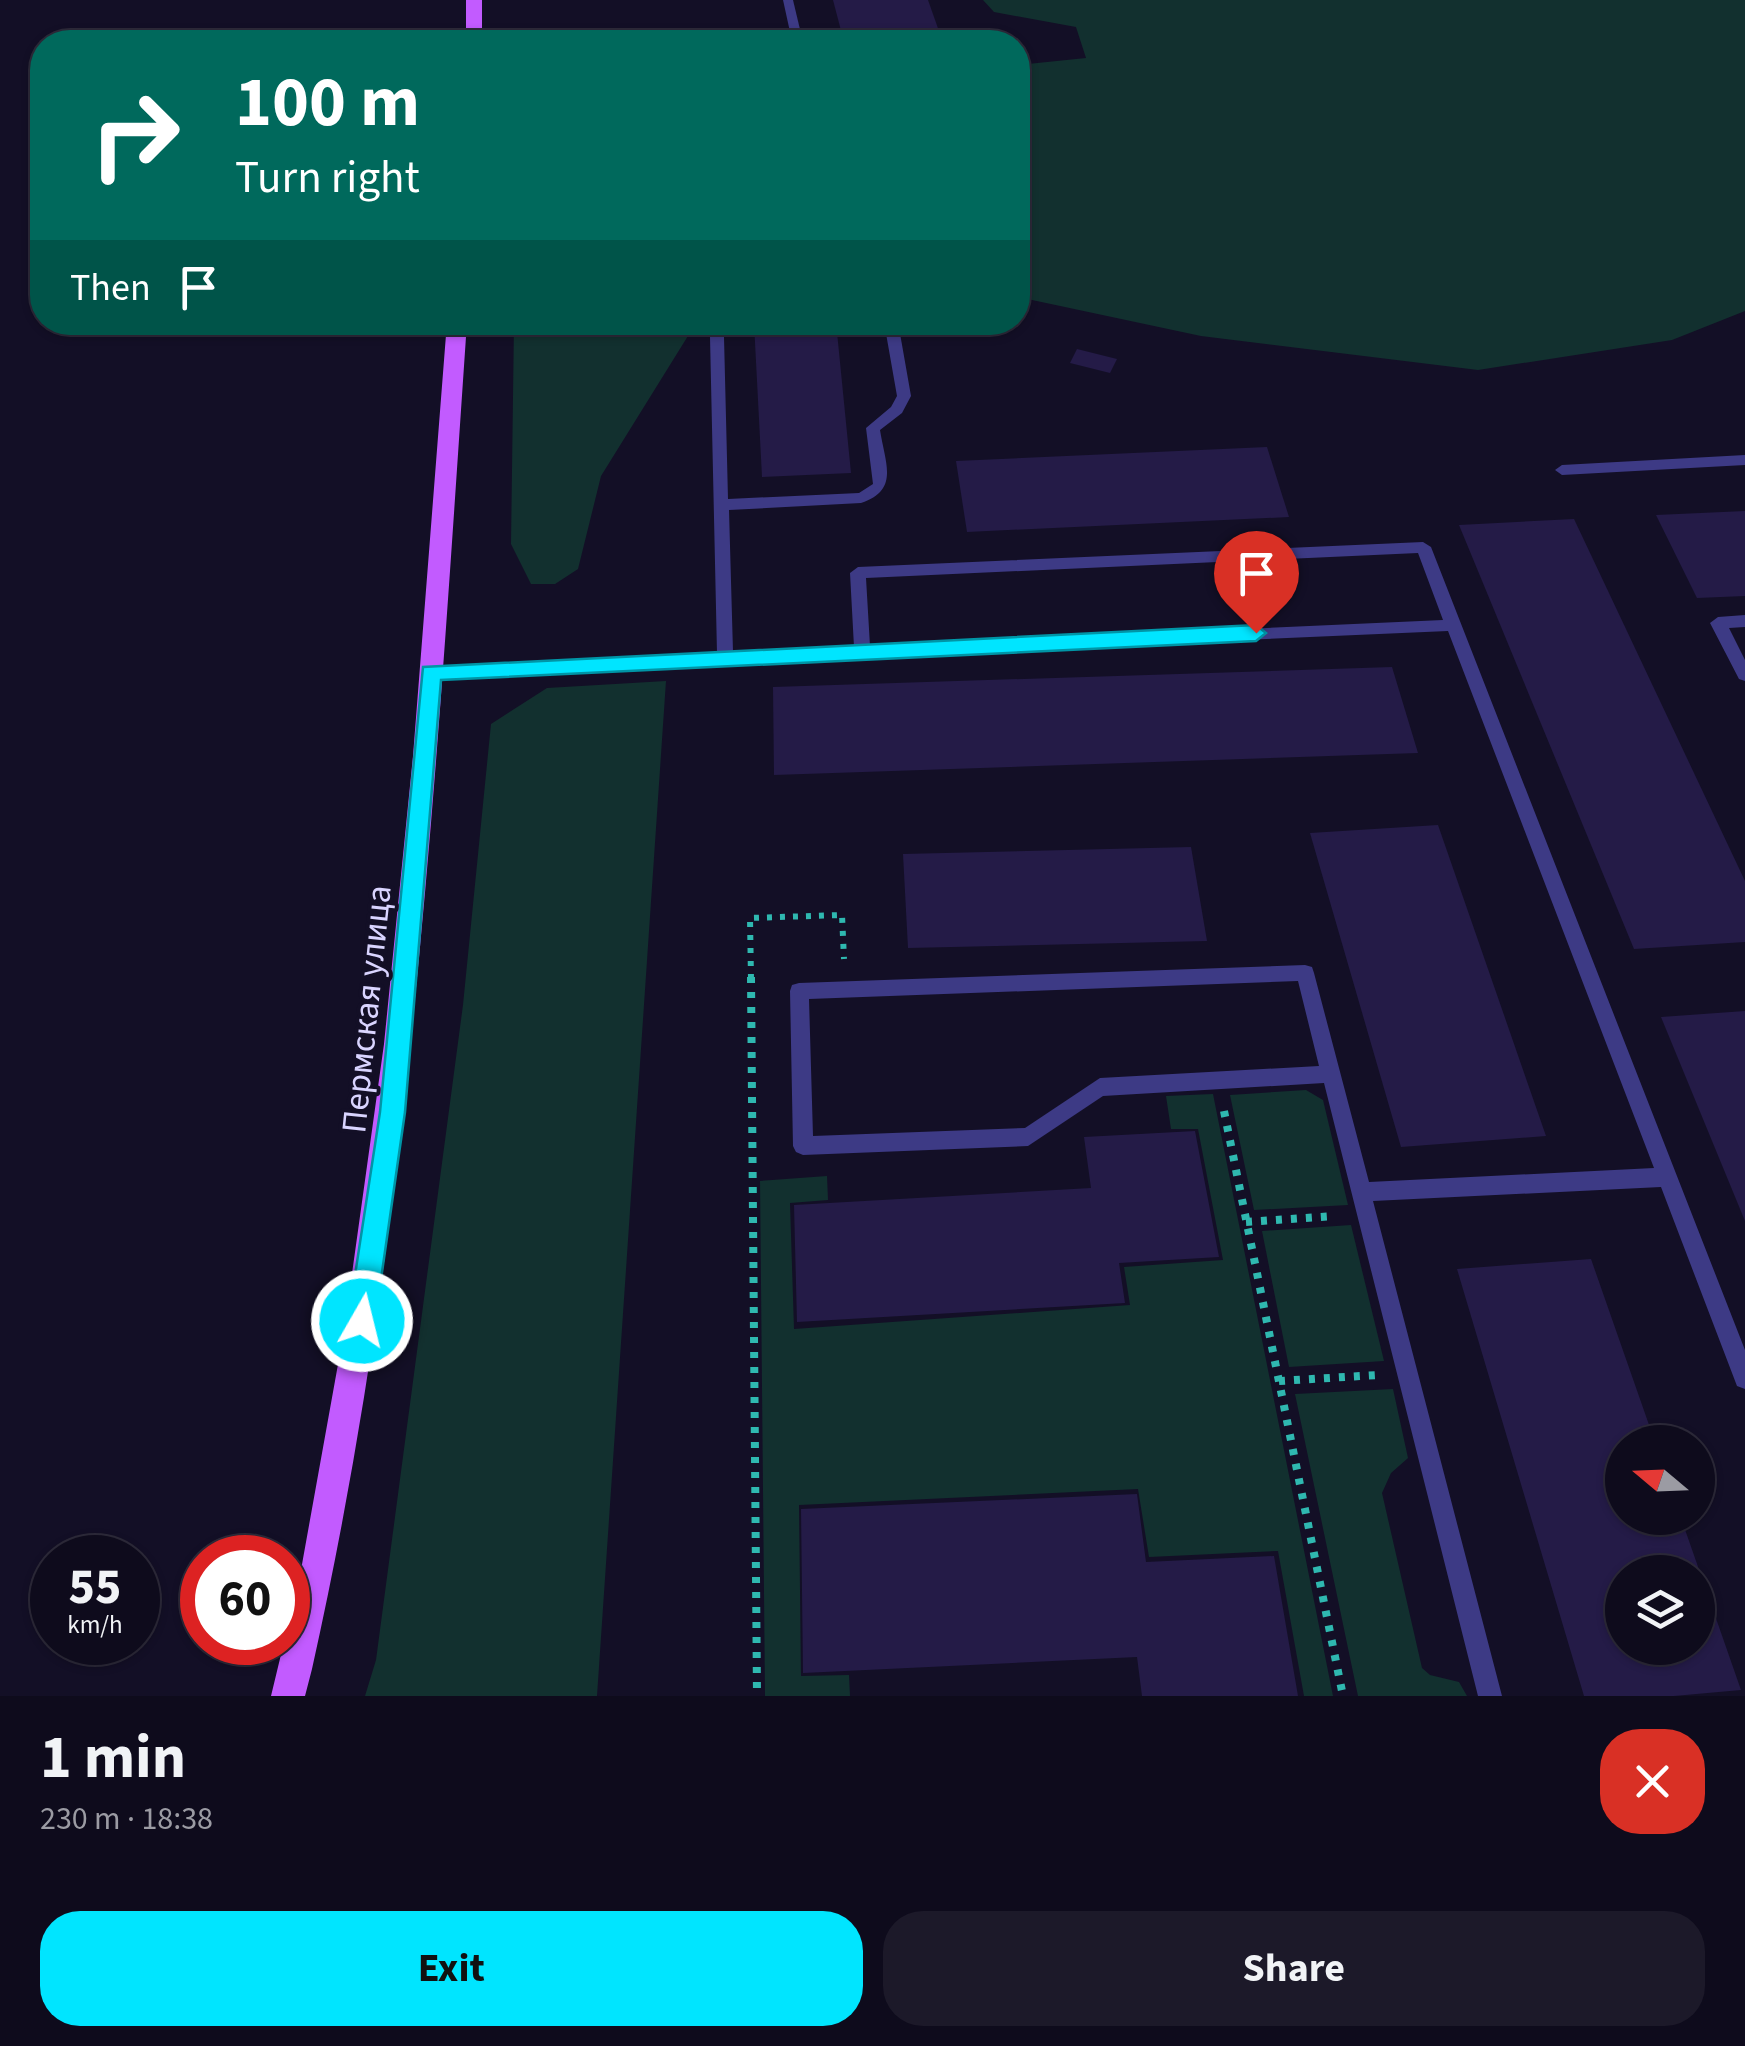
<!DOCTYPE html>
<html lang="en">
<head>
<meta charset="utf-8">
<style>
  body { margin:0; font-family:"Source Sans 3",sans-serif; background:#1c1929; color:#f1f3f6; height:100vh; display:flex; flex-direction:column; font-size:38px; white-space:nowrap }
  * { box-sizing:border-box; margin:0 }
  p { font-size:32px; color:#9b9ba3 }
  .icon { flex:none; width:55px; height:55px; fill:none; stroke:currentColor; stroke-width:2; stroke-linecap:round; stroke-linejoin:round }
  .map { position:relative; height:1696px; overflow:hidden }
  .details { display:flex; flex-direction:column; background:#0e0b1c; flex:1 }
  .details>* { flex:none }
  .hud { position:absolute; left:30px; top:30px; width:1000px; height:305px; border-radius:40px; box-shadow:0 2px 8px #0004,0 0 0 2px #2e2b3b; background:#00695c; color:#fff; overflow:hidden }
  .needle { width:65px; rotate:289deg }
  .tools { position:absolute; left:1605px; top:1425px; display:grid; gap:20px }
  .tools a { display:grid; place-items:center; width:110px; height:110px; border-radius:50%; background:#0e0b1c; box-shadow:0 2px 8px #0004,0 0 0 2px #2e2b3b; font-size:50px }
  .speed { position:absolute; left:30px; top:1535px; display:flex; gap:20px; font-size:50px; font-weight:700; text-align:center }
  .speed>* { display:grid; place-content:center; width:130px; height:130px; border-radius:50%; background:#0e0b1c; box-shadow:0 2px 8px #0004,0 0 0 2px #2e2b3b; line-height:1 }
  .speed small { font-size:25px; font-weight:400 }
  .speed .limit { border:15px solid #d22; background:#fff; color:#111 }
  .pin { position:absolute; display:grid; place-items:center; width:85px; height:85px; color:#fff; margin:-102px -42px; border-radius:50% 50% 50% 0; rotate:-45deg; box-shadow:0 0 10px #0007 }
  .pin .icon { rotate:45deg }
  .me { position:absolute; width:110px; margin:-55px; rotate:8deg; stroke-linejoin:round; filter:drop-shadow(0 0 8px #0008) }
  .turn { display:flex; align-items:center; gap:35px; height:210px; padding:0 40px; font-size:45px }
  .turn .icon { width:130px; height:130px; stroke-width:2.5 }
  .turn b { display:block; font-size:70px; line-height:85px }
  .then { display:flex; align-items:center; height:95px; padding:0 40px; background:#0003; gap:20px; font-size:38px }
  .round { display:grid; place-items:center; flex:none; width:105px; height:105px; border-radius:40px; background:#1c1929 }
  .headline { display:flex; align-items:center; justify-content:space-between; height:170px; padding:0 40px }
  h1 { font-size:60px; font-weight:700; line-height:75px }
  .cta { display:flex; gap:20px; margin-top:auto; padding:20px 40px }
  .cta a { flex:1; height:115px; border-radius:40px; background:#00e5ff; color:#111; font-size:40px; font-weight:700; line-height:115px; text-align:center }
  .cta a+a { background:#1c1929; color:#f1f3f6 }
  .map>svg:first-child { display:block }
  .green { fill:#12302f }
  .building { fill:#241b47; fill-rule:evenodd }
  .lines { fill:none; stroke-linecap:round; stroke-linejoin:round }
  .path-far1 { stroke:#2fb8b0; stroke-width:6; stroke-dasharray:5 8; stroke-linecap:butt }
  .path { stroke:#2fb8b0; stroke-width:8; stroke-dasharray:6 9; stroke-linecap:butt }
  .lane { fill:#3d3a85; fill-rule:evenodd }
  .primary { fill:#c25bff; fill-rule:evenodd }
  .route { fill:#00e5ff; stroke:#0095a6; stroke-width:2.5 }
  .labels { text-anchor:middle; stroke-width:8; stroke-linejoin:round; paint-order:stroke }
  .street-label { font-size:35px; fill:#d9d4ff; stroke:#130f26 }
</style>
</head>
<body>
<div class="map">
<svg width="1745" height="1696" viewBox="0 0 1745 1696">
  <rect width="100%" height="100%" fill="#130f26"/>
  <g class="green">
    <path d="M983 0H1745V311L1672 340 1478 370 1201 336 1018 297V65L1086 58 1076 27 994 12Z"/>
    <path d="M514 323H696L601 476 578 569 555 584H531L511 544Z"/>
    <path d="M666 681 597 1696H365L376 1660 463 1005 491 724 547 688Z"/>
    <path d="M1306 1090 1323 1100 1348 1205 1254 1210 1230 1095Z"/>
    <path d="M1213 1094 1333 1696H1304L1278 1551 1149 1557 1138 1489 799 1505 801 1676 849 1675 850 1696H765L760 1181 827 1176 828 1200 790 1203 794 1329 1130 1305 1124 1267 1223 1260 1198 1129H1171L1166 1096Z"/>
    <path d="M1351 1225 1384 1361 1289 1367 1262 1231Z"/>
    <path d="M1393 1389 1408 1458 1391 1473 1382 1493 1422 1668 1430 1675 1459 1682 1467 1696H1358L1295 1394Z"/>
  </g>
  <g class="building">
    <path d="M833 0H928L940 34 844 42Z"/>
    <path d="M763 322H836L851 473 762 477 754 323Z"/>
    <path d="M1077 349 1117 359 1110 373 1070 363Z"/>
    <path d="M1267 447 1289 517 967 532 956 461Z"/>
    <path d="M1745 511V596L1697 598 1656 515Z"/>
    <path d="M1574 519 1745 881V942L1634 949 1459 525Z"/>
    <path d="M1392 667 1418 753 774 775 773 687Z"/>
    <path d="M1438 825 1546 1136 1401 1147 1310 833Z"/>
    <path d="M1191 847 1207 941 908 948 903 854Z"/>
    <path d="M1745 1011V1221L1661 1017Z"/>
    <path d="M1195 1131 1219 1257 1119 1263 1125 1303 797 1322 794 1205 1091 1188 1084 1137Z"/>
    <path d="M1591 1259 1655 1442H1622V1518H1681L1741 1690 1674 1696H1584L1457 1269ZM1622 1572H1698V1648H1622Z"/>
    <path d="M1137 1494 1146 1562 1274 1556 1298 1696H1142L1137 1657 803 1673 801 1509Z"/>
  </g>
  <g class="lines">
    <path class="path-far1" d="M751 979 750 918 842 915 844 959"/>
    <g class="path">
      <path d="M751 977 757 1696"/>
      <path d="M1224 1111 1343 1696"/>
      <path d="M1246 1222 1335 1216"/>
      <path d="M1279 1381 1377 1375"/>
    </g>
    <g class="lane">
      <path d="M783 0H793L803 42 792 41Z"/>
      <path d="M715 322H729L724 337 728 499 859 493 873 484 866 428 891 407 897 396 884 322H898L911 396 902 413 880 430C885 463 900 490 861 503L729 510 733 652 854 647 850 573 858 567 1423 542 1431 547 1745 1350V1389L1737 1386 1661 1187 1373 1201 1502 1696H1478L1324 1083 1103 1096 1028 1146 803 1155 796 1152 793 1146 790 991 792 985 799 983 1305 965 1312 967 1314 973 1369 1182 1654 1168 1448 631 425 676 423 672 431 666 717 653 710 337ZM1418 553 1443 620 870 646 866 578ZM1298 981 1319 1066 1100 1078 1025 1128 813 1136 809 999Z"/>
      <path d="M1745 455V465L1562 475 1555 470 1562 465Z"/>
      <path d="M1745 615V627L1729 628 1745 660V681L1739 679 1710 623 1718 617Z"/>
    </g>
    <g class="primary">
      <rect x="466" y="0" width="16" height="42"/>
      <path d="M447 322H467C436 773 411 1227 312 1669L305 1696H271L284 1642H288L344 1331 384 1044 413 756Z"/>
    </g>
  </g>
  <path class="route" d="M1256 625 1266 633 1256 641 441 680 405 1112 375 1321 371 1331 362 1335 352 1331 348 1321 380 1112 423 667Z"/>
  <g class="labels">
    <g class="street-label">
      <text transform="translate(366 1009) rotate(-84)" y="12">Пермская улица</text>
    </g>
  </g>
</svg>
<div class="tools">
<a><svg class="needle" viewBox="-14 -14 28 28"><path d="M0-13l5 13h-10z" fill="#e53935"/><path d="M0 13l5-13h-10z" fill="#9b9ba3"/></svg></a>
<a><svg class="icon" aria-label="layers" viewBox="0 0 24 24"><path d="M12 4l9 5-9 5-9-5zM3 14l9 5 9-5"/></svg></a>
</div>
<div class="speed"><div>55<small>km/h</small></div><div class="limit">60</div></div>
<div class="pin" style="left:1256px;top:633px;background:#d93025"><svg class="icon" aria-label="arrive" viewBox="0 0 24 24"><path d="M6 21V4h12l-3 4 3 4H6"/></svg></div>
<svg class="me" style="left:362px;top:1321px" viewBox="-20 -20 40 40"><circle r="17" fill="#00e5ff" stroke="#fff" stroke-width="3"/><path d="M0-11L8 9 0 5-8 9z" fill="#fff"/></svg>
<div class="hud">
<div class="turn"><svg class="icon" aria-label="right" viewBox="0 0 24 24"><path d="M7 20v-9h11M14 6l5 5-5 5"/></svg><div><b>100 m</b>Turn right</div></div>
<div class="then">Then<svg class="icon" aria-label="arrive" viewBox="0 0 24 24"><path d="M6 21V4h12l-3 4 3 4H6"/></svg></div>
</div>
</div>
<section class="details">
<div class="headline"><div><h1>1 min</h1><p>230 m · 18:38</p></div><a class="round" style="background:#d93025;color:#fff"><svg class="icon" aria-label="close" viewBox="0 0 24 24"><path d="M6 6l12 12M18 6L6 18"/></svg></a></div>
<div class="cta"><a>Exit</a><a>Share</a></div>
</section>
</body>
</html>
